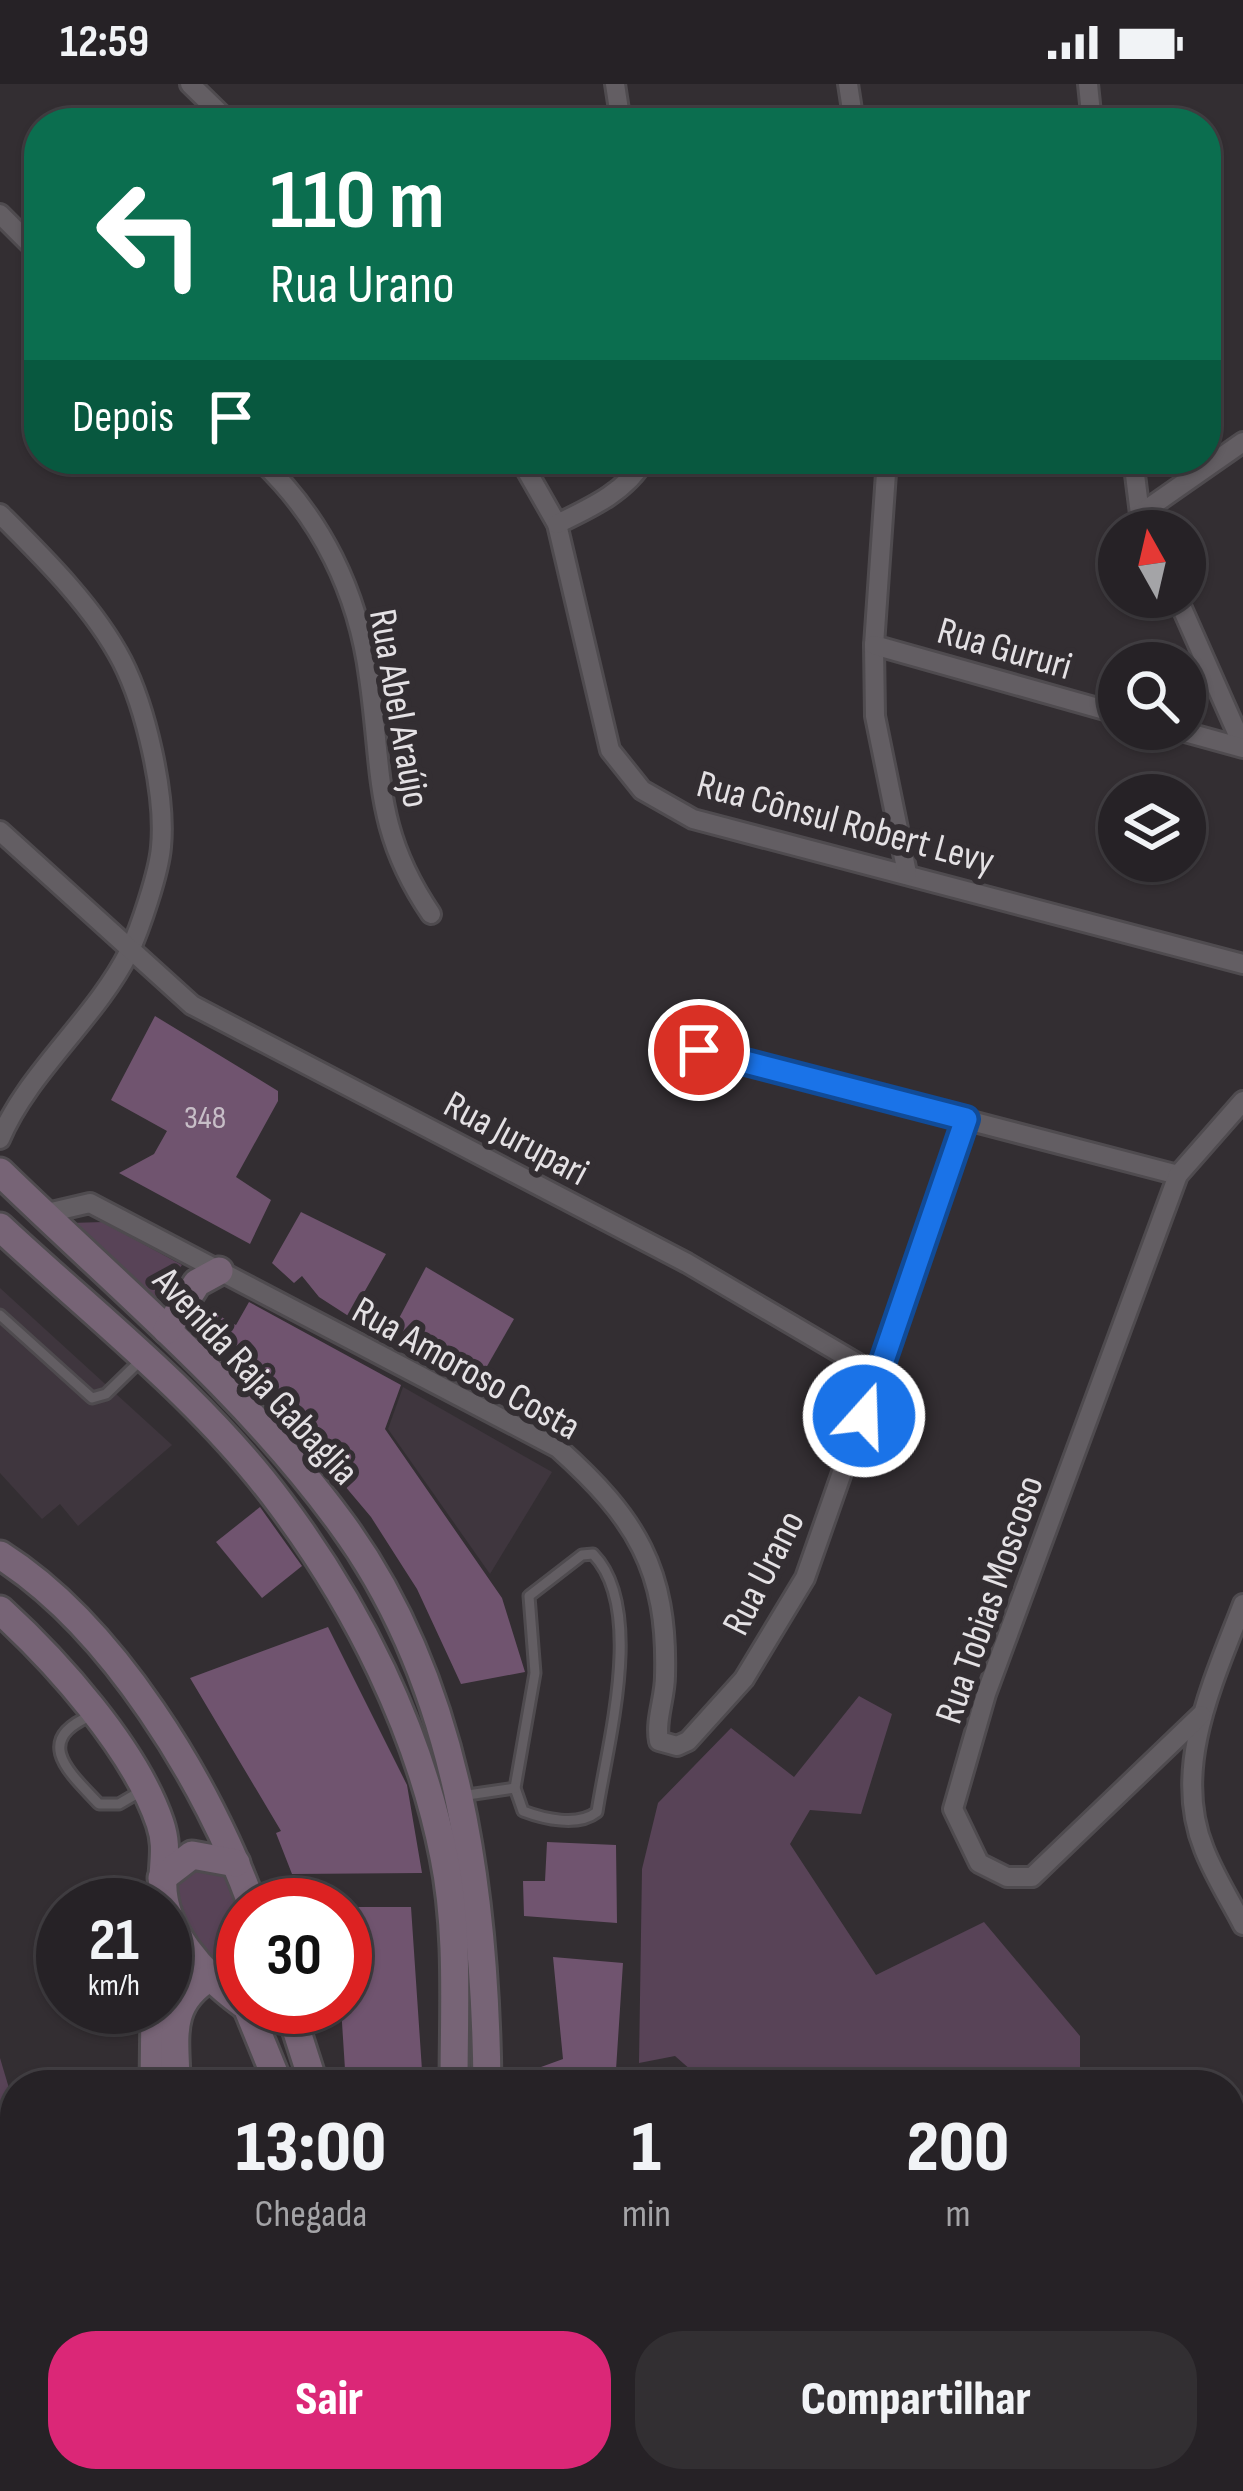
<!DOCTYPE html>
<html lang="pt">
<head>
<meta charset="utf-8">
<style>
  body { margin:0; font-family:"Sofia Sans Condensed",sans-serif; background:#322f32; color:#f1f3f6; height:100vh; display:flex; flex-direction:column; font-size:45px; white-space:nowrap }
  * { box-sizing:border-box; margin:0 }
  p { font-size:39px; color:#a4a4a7 }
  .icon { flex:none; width:66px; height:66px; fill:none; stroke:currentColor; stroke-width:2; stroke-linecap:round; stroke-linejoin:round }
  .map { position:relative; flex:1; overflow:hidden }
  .details { position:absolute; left:0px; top:1986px; width:1245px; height:423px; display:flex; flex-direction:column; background:#262226; border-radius:48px 48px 0 0; box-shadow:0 3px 9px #0004,0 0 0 3px #423f43 }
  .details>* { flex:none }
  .hud { position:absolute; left:24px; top:24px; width:1197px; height:366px; border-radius:48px; box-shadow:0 3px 9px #0004,0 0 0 3px #423f43; background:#0b6e4f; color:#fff; overflow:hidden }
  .needle { width:78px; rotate:352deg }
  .fabs { position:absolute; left:1098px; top:426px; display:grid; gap:24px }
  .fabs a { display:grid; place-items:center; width:108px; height:108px; border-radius:50%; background:#262226; box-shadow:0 3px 9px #0004,0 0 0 3px #423f43; font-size:60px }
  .speed { position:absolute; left:36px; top:1794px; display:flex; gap:24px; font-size:60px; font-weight:700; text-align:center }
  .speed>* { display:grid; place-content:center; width:156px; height:156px; border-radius:50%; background:#262226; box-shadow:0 3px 9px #0004,0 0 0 3px #423f43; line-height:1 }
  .speed small { font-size:30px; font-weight:400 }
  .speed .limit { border:18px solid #d22; background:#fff; color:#111 }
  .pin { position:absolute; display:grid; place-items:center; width:102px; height:102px; color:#fff; margin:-51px; border:6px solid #fff; border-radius:50%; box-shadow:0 3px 12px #0007 }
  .me { position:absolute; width:132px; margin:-66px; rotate:20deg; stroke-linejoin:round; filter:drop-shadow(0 0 9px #0008) }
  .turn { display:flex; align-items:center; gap:42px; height:252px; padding:0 48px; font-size:54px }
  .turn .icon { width:156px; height:156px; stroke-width:2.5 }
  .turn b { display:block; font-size:84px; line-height:102px }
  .then { display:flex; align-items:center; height:114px; padding:0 48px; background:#0003; gap:24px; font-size:45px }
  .eta { display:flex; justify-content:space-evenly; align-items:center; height:204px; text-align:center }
  .eta b { font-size:72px; font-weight:800; line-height:84px }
  .primary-button { display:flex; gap:24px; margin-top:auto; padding:24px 48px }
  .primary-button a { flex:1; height:138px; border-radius:48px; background:#db2777; color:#fff; font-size:48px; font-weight:800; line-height:138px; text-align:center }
  .primary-button a+a { background:#322f32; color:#f1f3f6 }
  .status { display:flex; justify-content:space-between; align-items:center; height:84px; padding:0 60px; background:#262226; direction:ltr }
  .status svg { height:33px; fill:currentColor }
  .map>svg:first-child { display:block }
  .built { fill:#3f363e }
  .green { fill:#584357 }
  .building { fill:#70546f }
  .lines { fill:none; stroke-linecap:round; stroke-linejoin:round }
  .lane-casing { stroke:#4f4b4f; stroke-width:15 }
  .street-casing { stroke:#4f4b4f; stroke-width:24 }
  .secondary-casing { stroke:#4f4b4f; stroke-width:33 }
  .lane { stroke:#635e63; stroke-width:9 }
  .street { stroke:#635e63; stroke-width:18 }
  .secondary { stroke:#776476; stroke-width:27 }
  .route-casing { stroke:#114b97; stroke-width:30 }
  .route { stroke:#1a73e8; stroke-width:21 }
  .labels { text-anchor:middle; stroke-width:12; stroke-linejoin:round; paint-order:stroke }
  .number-label { font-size:33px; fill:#c7bec7 }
  .street-label { font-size:39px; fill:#e4e1e4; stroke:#332e32 }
</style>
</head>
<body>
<div class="status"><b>12:59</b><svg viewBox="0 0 49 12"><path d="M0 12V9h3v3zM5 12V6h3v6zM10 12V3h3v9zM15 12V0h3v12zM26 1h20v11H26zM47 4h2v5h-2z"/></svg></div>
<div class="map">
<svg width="1243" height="2407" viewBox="0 0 1243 2407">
  <rect width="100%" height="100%" fill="#332e32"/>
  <g class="built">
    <path d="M0 1204 172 1361 78 1442 60 1420 42 1435 0 1389Z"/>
    <path d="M403 1303 552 1388 490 1490 388 1345Z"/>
  </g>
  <g class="green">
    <path d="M103 1138 182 1181 155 1215 70 1139Z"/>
    <path d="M859 1612 892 1630 861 1730 810 1726 790 1760 876 1891 984 1838 1080 1952V1989L1089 2001H708L675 1972 639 1979 642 1785 658 1719 731 1644 794 1693Z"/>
    <path d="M213 1781C246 1805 243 1845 243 1882L233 1887 209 1879 177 1823 176 1794 181 1788Z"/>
    <path d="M0 1974 14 2021 0 2217Z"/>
    <path d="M0 2372 15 2373V2394H105L108 2407H0Z"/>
    <path d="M772 2394H1092L1081 2407H771Z"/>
  </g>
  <g class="building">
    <path d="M155 932 278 1007V1017L236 1093 271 1116 250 1160 119 1089 154 1070 167 1047 111 1016Z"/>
    <path d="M301 1128 386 1170 350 1233 319 1213 302 1192 294 1199 272 1179Z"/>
    <path d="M426 1183 514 1235 474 1305 387 1257Z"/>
    <path d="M249 1218 401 1301 385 1345 502 1514 525 1588 461 1600 417 1505 371 1433 199 1229 203 1223 236 1241Z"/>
    <path d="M260 1423 302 1482 262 1514 216 1458Z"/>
    <path d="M328 1543 407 1701 422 1789 292 1790 276 1749 281 1747 190 1594Z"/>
    <path d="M547 1758 616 1761 617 1839 524 1832 523 1797H545Z"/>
    <path d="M345 1823H411L423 2001H346L341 1923H345Z"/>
    <path d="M553 1873 623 1879 615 2001H505V1996L563 1975Z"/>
    <path d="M2 2213 15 2214V2359L0 2358Z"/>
  </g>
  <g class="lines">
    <g class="lane-casing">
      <g id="lane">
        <path d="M0 1231 92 1314 106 1310 142 1275"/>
        <path d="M593 1470C646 1524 607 1661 597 1728 578 1743 544 1735 523 1727L515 1704 535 1589 529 1512 582 1471Z"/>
        <path d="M90 1632C32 1657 70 1689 99 1720H119L143 1706"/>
        <path d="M461 1712 515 1704"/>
        <path d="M627 2001V1998"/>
        <path d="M1230 2186 1243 2163"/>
        <path d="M1104 2407 1112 2394"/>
      </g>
    </g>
    <g class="street-casing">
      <g id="street">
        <path d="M190 0 230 39"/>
        <path d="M615 0 621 39"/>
        <path d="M848 0 854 39"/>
        <path d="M1088 0 1092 39"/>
        <path d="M0 130 39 169"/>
        <path d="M259 375C321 433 358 508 369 593 383 689 373 745 431 830"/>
        <path d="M520 375 557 440 610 666 642 706 693 735 1243 880"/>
        <path d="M887 375 874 561 875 632 907 789"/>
        <path d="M1133 375 1140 430 1148 447"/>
        <path d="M0 430C43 473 94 523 122 577 146 624 166 711 161 763 159 788 140 845 129 868 96 934 28 988 0 1055"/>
        <path d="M1140 430 1243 358"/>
        <path d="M557 440C590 424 626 408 645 375"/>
        <path d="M1177 513 1243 662"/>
        <path d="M874 561 1119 630"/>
        <path d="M1174 645 1243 664"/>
        <path d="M0 747 192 921 687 1179 879 1292"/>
        <path d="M699 966 1178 1091"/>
        <path d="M43 1130 90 1119 558 1364C636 1434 668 1485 665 1592 665 1614 655 1636 659 1657L677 1662 688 1657 744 1595 805 1494 966 1035"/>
        <path d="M1243 1520C1214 1596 1171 1684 1204 1765 1214 1791 1230 1816 1243 1841"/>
        <path d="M1201 1631 1032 1793H1007L979 1779 953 1725 986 1610 1178 1091 1243 1017"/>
        <path d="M1230 2052 1243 2043"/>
        <path d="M1230 2275 1243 2252"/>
        <path d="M663 2394 667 2407"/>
        <path d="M1156 2404 1162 2394"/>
      </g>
    </g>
    <g class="secondary-casing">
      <g id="secondary">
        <path d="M0 1088C117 1202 244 1306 341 1439 459 1599 485 1808 487 2001"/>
        <path d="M0 1143C94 1231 203 1315 280 1419 358 1523 419 1646 444 1773 459 1847 454 1926 454 2001"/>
        <path d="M167 1246 197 1199 219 1187"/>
        <path d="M0 1471C112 1542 208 1699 252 1821"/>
        <path d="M0 1526C57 1578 135 1665 160 1739 167 1760 164 1772 163 1793 159 1846 204 1891 243 1920"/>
        <path d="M162 1794 192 1771 236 1779"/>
        <path d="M247 1923 279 2001"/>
        <path d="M289 1923 314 2001"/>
        <path d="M154 2001 155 1923"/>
        <path d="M176 2001C176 1956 165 1921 209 1894"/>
        <path d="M392 2394 395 2407"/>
        <path d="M423 2394 425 2407"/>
        <path d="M482 2394 485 2407"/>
        <path d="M139 2407V2394"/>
        <path d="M163 2407V2394"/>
        <path d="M458 2407V2394"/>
      </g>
    </g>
    <use href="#lane" class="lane"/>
    <use href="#street" class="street"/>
    <use href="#secondary" class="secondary"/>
  </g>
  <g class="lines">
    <g class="route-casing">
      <path id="route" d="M699 966 966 1035 864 1332"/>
    </g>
    <use href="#route" class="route"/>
  </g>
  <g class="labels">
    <g class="number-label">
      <text x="205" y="1044">348</text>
    </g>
    <g class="street-label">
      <text transform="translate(1005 563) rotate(16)" y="14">Rua Gururi</text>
      <text transform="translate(401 624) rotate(80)" y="14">Rua Abel Araújo</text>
      <text transform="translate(846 737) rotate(15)" y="14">Rua Cônsul Robert Levy</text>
      <text transform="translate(517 1053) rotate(28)" y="14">Rua Jurupari</text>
      <text transform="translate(467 1283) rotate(29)" y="14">Rua Amoroso Costa</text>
      <text transform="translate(257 1291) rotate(47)" y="14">Avenida Raja Gabaglia</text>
      <text transform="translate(762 1488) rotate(-63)" y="14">Rua Urano</text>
      <text transform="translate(988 1515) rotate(-71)" y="14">Rua Tobias Moscoso</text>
    </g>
  </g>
</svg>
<div class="fabs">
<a><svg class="needle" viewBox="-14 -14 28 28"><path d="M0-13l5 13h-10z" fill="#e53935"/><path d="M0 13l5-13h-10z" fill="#a4a4a7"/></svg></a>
<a><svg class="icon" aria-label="search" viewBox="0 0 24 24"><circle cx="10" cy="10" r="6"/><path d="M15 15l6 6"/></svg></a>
<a><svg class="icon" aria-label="layers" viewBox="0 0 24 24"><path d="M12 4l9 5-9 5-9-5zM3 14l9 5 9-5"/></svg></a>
</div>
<div class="speed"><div>21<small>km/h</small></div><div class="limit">30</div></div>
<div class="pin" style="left:699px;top:966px;background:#d93025"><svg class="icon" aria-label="arrive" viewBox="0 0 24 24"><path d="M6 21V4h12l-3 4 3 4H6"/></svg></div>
<svg class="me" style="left:864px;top:1332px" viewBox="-20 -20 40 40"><circle r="17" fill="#1a73e8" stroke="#fff" stroke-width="3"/><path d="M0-11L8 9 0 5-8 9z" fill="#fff"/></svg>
<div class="hud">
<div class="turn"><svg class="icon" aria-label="left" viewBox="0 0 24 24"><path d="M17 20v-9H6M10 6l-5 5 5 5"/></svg><div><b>110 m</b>Rua Urano</div></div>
<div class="then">Depois<svg class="icon" aria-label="arrive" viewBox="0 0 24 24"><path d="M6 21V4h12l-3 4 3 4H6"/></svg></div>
</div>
<section class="details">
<div class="eta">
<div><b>13:00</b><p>Chegada</p></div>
<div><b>1</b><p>min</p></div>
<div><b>200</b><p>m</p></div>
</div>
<div class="primary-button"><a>Sair</a><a>Compartilhar</a></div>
</section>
</div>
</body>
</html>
